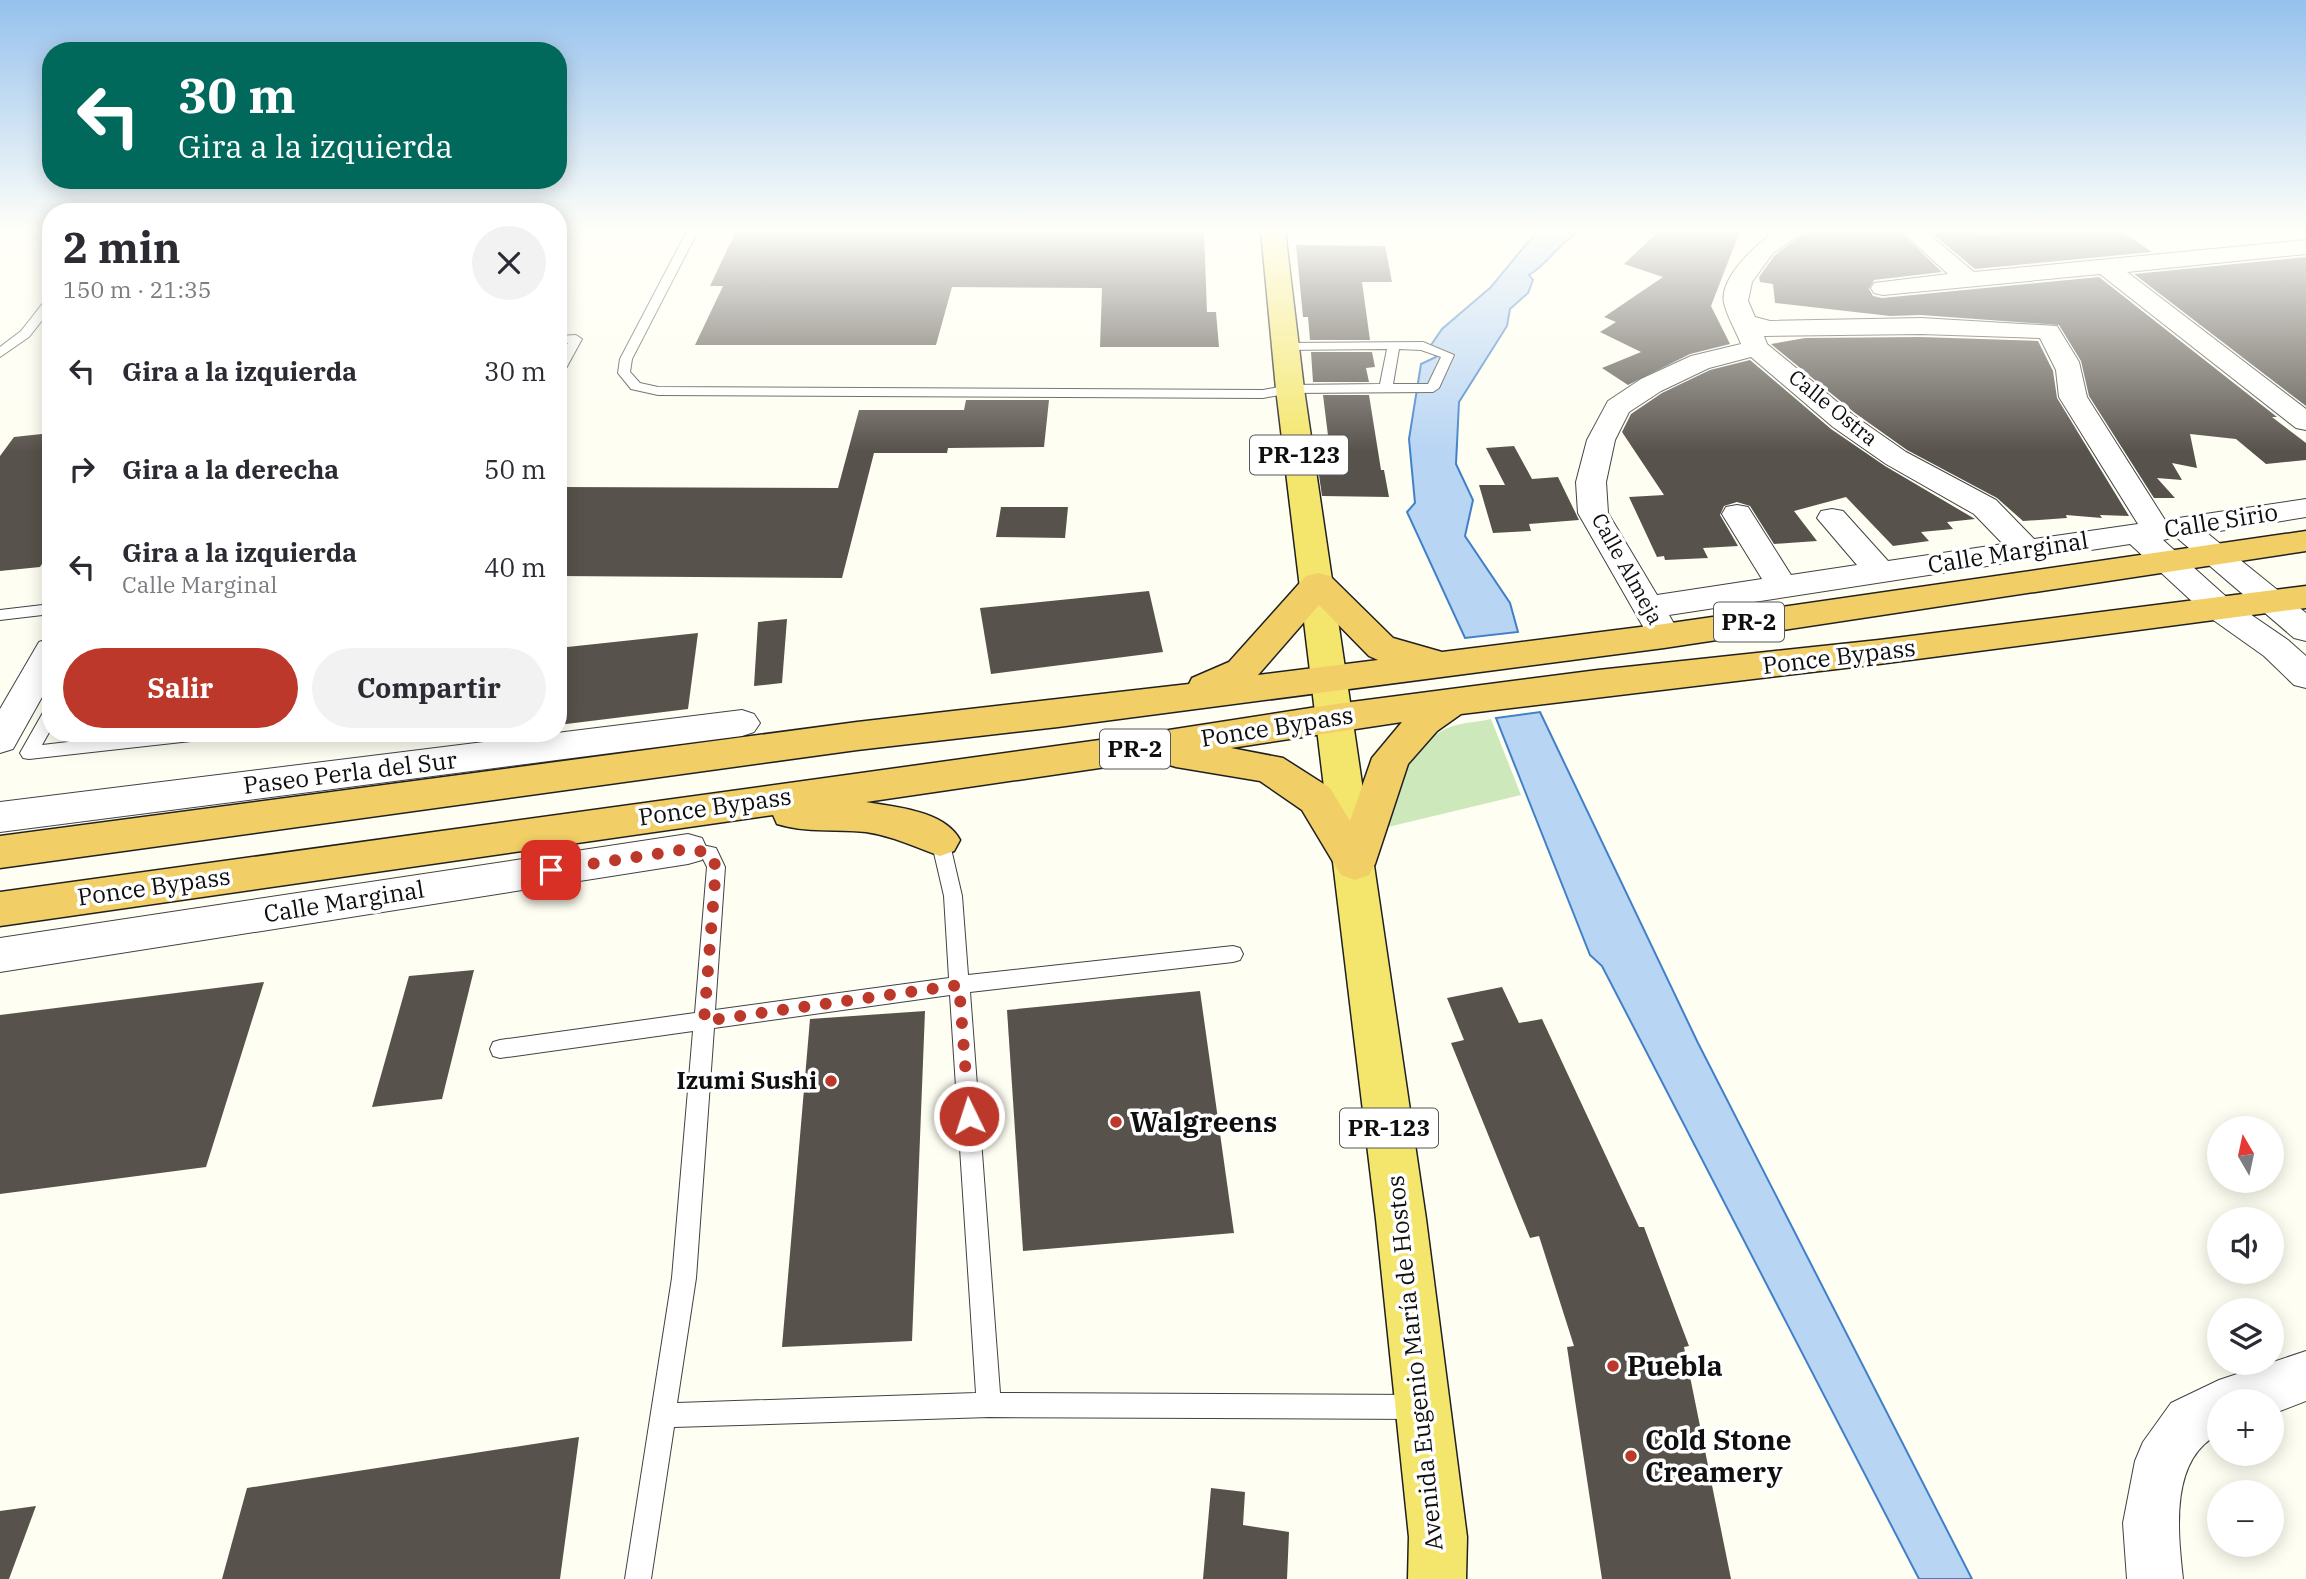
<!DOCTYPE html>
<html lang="es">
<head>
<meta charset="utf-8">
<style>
  body { margin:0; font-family:"IBM Plex Serif",serif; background:#f2f2f3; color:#2b2b33; height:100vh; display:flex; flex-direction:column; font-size:26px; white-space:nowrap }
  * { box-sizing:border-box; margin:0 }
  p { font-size:23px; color:#7c7c81 }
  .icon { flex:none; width:38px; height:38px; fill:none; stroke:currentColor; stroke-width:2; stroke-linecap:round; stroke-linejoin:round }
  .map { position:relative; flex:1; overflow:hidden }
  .drawer { position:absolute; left:42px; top:203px; width:525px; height:539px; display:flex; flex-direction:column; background:#fff; border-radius:28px; box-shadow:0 4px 18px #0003 }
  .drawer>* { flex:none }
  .hud { position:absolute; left:42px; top:42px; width:525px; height:147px; border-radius:28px; box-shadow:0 4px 18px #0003; background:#00695c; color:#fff; overflow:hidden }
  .needle { width:46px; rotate:351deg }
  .fabs { position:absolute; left:2207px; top:1116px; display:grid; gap:14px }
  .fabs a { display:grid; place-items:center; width:77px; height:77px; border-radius:50%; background:#fff; box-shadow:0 4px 18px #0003; font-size:35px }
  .pin { position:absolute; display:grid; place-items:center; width:60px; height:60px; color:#fff; margin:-30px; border-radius:14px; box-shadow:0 4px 10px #0006 }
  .me { position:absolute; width:77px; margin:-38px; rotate:356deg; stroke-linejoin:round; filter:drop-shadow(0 0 5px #0008) }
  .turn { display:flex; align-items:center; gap:24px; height:147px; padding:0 21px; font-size:32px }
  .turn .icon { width:91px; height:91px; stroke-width:2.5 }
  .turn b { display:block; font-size:49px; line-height:60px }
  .round { display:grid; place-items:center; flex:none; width:74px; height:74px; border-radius:37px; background:#f2f2f3 }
  .head { display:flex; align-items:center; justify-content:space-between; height:119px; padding:0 21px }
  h1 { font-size:42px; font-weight:700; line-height:52px }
  .primary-button { display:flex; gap:14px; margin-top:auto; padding:14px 21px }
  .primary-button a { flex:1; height:80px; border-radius:42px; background:#bc382b; color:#fff; font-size:28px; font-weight:700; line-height:80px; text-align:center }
  .primary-button a+a { background:#f2f2f3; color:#2b2b33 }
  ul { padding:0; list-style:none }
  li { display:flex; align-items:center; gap:21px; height:98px; padding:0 21px }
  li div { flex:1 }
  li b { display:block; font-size:26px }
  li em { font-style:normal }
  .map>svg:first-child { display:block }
  .green { fill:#cde9bc }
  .water { fill:#b8d5f4; stroke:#4180c9; stroke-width:2 }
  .building { fill:#58524c }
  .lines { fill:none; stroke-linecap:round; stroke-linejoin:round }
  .service-casing { stroke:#424242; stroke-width:2 }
  .minor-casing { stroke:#424242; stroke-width:2 }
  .primary-casing { stroke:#202020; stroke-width:3 }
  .trunk-casing { stroke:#202020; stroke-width:3 }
  .service { fill:#fff; fill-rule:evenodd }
  .minor { fill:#fff; fill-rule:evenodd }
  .primary { fill:#f4e66c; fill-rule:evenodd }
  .trunk { fill:#f2ce66; fill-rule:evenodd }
  .route { stroke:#bc382b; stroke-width:12; stroke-dasharray:0 21.6 }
  .poi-dot { fill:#bc382b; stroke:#fff; stroke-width:2.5 }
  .labels { text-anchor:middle; stroke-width:7; stroke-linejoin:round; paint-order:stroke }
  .far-street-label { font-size:21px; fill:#0f0f0f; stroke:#fff }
  .shield { fill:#fff; stroke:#575757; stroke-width:2 }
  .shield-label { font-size:23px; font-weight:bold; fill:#0f0f0f }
  .street-label { font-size:24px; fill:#0f0f0f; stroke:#fff }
  .poi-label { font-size:24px; font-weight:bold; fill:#0f0f0f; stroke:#fff; text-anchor:end }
  .near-poi-label { font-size:28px; font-weight:bold; fill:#0f0f0f; stroke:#fff; text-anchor:start }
</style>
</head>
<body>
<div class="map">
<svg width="2306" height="1579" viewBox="0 0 2306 1579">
  <rect width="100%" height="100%" fill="#fffef2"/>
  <path class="green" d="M1491 719 1521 795 1384 828C1397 790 1410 740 1453 726 1465 722 1479 722 1491 719Z"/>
  <g class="water">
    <path d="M1537 231H1581C1560 241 1549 263 1529 275L1533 280 1528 293 1510 309 1507 326 1459 402 1456 464 1473 500 1465 536 1510 603 1518 632 1465 638 1407 512 1415 503 1409 439 1421 364 1436 357 1431 345 1442 329 1491 287Z"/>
    <path d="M1540 712 1698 1043 1972 1579H1919L1602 966 1590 955 1496 718Z"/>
  </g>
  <g class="building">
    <path d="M736 231H1204L1207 312H1216L1219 347H1100L1102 288 952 287 936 345H695L723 286H710Z"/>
    <path d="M1659 231H1740L1711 306 1730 344 1690 354 1628 385 1602 368 1641 352 1600 332 1616 322 1604 317 1663 277 1624 264Z"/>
    <path d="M1807 231H1899L1942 272 1874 280 1869 289 1873 296 1882 298 2099 277 2277 417H2272L2306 443V460L2266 464 2236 439 2190 434 2197 468 2172 463 2182 480 2157 478 2175 498H2154L2089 396 2081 361 2059 325 1921 315 1890 316 1775 303 1773 284 1760 282 1759 277 1775 255Z"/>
    <path d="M1929 231H1977L1982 234 2019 231H2121L2152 252 1975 269Z"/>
    <path d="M1296 245 1385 246 1392 282H1362L1370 340H1310L1308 317H1303Z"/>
    <path d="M2306 257V406L2134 274Z"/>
    <path d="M1921 337 2038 341 2053 371 2057 398 2129 516 2100 515 2102 518 2066 515 2067 518 2023 521 1997 498 1907 450 1855 413 1771 344 1805 338Z"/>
    <path d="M1311 352H1372L1375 367 1366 368 1369 382H1313Z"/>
    <path d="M1750 360 1831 429 1885 466 1975 519 1947 522 1953 529 1921 532 1929 541 1893 546 1846 497 1794 511 1817 541 1774 544 1750 506 1737 502 1724 506 1720 515 1738 546 1703 548 1708 558 1665 560 1664 556 1657 557 1629 497 1664 495 1622 432 1631 414 1662 393 1710 370Z"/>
    <path d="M1323 395H1369L1381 470H1384L1389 497 1322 496 1318 468H1332Z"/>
    <path d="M966 400H1049L1044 447 948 448 947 453H874L842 578 558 576V487L838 488 859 410H964Z"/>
    <path d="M51 433V550L40 567 0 571V456L14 437Z"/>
    <path d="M1514 446 1532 479 1558 477 1579 520 1529 524 1531 531 1493 533 1479 485H1505L1486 448Z"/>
    <path d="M1001 507H1068L1065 538 996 537Z"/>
    <path d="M1149 591 1163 652 991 674 980 608Z"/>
    <path d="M787 619 782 683 754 686 758 622Z"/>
    <path d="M698 633 688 709 558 725V648Z"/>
    <path d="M474 970 442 1099 372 1107 409 976Z"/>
    <path d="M264 982 206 1167 0 1194V1015Z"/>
    <path d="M1502 987 1519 1023 1542 1019 1639 1227H1644L1689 1346 1684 1347 1731 1579H1602L1567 1347 1574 1346 1539 1236 1530 1238 1451 1043 1464 1040 1447 998Z"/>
    <path d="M1200 991 1234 1233 1023 1251 1007 1010Z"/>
    <path d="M925 1011 912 1341 782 1347 810 1019Z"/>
    <path d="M579 1437 560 1579H222L247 1488Z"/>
    <path d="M1211 1488 1245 1492 1243 1525 1289 1532 1287 1579H1203Z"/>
    <path d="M36 1506 9 1579H0V1511Z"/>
  </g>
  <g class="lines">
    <g class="service-casing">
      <g id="service">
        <path d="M687 231H698L632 359 630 372 640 383 658 387 1263 390 1290 385 1380 384 1387 349 1282 350 1280 347 1286 343 1423 342 1454 355 1439 388 1433 392 1290 393 1263 398 658 395 631 389 618 373 620 359ZM1399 349 1421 350 1441 357 1428 384H1393Z"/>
        <path d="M47 298H51V309L29 337 0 357V347L21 331Z"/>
        <path d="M576 335 582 339 564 372 558 376V360L568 343 558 344V336Z"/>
        <path d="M51 604V614L0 620V610Z"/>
        <path d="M51 707V729L42 745 146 733H217L209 739 29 759 23 758 20 753 45 709Z"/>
        <path d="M940 833 946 835 949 840 962 896 968 975 1233 946 1240 948 1243 954 1240 960 1233 962 970 992 1000 1393 1419 1395 1428 1398 1431 1407 1428 1416 1419 1419 989 1417 674 1427 651 1579H625L672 1278 693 1031 500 1058 493 1056 490 1049 493 1042 500 1040 695 1013 707 867 703 859 682 854 679 849 682 844 688 842 716 848 725 867 715 1010 949 978 944 896 931 840 934 835ZM950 995 976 1393 677 1403 696 1278 714 1028Z"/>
      </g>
    </g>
    <g class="minor-casing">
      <g id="minor">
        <path d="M1777 231H1805L1773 253 1752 282 1748 301 1755 317 1770 321 1921 318 2057 326 2079 362 2087 397 2165 520 2306 499V517L2207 533 2306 613V641L2294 638 2176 537 2163 540 2231 601 2288 640 2306 656V688L2294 685 2264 656 2209 617 2130 544 1669 615 1677 629 1673 637 1661 640 1649 637 1578 513 1576 482 1587 440 1608 401 1641 379 1691 356 1741 344C1736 331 1727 316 1724 303 1719 277 1758 242 1777 231ZM1921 334 2040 338 2056 370 2059 397 2138 524 2034 539 1996 500 1906 452 1853 415 1767 344 1764 336ZM1751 357 1833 427 1886 464 1974 514 2003 544 1888 561 1843 511 1832 509 1821 511 1817 518 1857 565 1791 575 1748 507 1737 505 1726 507 1722 514 1762 579 1657 595 1608 513 1606 482 1615 440 1629 412 1661 391 1709 368Z"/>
        <path d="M1901 231H1925L1974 272 2306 240V254L2127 272 2306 409V430L2296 428 2100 274 1883 295 1874 293 1871 288 1874 283 1948 274Z"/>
        <path d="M51 638V681L13 749 0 753V709L39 642Z"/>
        <path d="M742 710 754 714 760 723 754 732 742 736 0 832V802Z"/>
        <path d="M688 834 702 838 707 849 702 860 688 864 0 972V938Z"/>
        <path d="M2306 1351V1401L2272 1414V1402H2219V1434C2169 1459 2178 1533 2183 1579H2127L2123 1523 2135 1461 2143 1442 2171 1403 2219 1380Z"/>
      </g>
    </g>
    <g class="primary-casing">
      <path id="primary" d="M1261 231H1285L1304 389 1426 1219 1467 1537 1466 1579H1408L1409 1537 1376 1219 1276 389Z"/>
    </g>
    <g class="trunk-casing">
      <g id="trunk">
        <path d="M2306 531V551L1664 648 1058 727 857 750 0 868V836L857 722 1189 684 1192 678 1229 662 1306 576 1318 573 1330 576 1393 638 1442 652 1664 624ZM1319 605 1369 656 1378 660 1258 675Z"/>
        <path d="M2306 586V608L1879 664 1461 714 1437 731 1408 764 1375 864 1369 875 1355 880 1341 875 1302 810 1260 781 1176 767 1163 763 1161 759 866 802C896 807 945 811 960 840L954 851 940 856C915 847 893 836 866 832 836 829 806 833 777 824L773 815 0 926V892L1143 734 1336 704 1598 670 1879 640ZM1402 722 1372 758 1350 821 1330 788 1283 758 1231 748Z"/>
      </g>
    </g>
    <use href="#service" class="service"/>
    <use href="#minor" class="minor"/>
    <use href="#primary" class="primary"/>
    <use href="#trunk" class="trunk"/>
  </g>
  <linearGradient id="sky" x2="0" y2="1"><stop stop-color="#95c1ed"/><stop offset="0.51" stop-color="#fffff9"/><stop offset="1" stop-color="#fffff9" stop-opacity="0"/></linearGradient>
  <rect width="2306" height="452" fill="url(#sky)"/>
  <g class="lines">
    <path class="route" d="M551 870 688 849 710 853 716 867 704 1021 959 985 969 1116"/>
  </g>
  <g class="poi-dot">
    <circle cx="831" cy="1081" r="7"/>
    <circle cx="1116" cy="1122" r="7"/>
    <circle cx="1613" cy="1366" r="7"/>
    <circle cx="1631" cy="1456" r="7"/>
  </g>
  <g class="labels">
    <g class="far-street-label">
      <text transform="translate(1833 408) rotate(39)" y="7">Calle Ostra</text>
      <text transform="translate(1627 569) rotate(61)" y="7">Calle Almeja</text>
    </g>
    <g class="shield">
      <rect x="1250" y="435.5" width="98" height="39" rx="5"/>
      <rect x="1714" y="602.5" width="70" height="39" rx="5"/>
      <rect x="1100" y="729.5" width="70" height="39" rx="5"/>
      <rect x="1340" y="1108.5" width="98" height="39" rx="5"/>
    </g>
    <g class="shield-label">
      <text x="1299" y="463">PR-123</text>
      <text x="1749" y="630">PR-2</text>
      <text x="1135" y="757">PR-2</text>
      <text x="1389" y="1136">PR-123</text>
    </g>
    <g class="street-label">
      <text transform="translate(2221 521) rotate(-9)" y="8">Calle Sirio</text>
      <text transform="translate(2008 553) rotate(-9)" y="8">Calle Marginal</text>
      <text transform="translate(1839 657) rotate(-7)" y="8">Ponce Bypass</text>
      <text transform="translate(1277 727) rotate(-9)" y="8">Ponce Bypass</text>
      <text transform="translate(350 773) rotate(-7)" y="8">Paseo Perla del Sur</text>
      <text transform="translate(715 807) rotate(-8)" y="8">Ponce Bypass</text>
      <text transform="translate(154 887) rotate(-8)" y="8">Ponce Bypass</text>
      <text transform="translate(344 902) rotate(-9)" y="8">Calle Marginal</text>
      <text transform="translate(1415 1363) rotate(-96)" y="8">Avenida Eugenio María de Hostos</text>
    </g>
    <g class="poi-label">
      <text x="817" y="1089">Izumi Sushi</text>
    </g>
    <g class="near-poi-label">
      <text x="1130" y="1132">Walgreens</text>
      <text x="1627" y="1376">Puebla</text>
      <text x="1645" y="1450">Cold Stone<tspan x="1645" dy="32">Creamery</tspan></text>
    </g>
  </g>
</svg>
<div class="fabs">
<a><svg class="needle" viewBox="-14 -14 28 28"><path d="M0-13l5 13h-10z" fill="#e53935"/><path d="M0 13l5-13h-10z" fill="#7c7c81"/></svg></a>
<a><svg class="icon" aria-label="sound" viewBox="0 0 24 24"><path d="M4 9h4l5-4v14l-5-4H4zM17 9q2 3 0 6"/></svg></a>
<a><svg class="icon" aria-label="layers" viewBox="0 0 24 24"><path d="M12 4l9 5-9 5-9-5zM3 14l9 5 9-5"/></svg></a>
<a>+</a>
<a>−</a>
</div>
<div class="pin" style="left:551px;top:870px;background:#d93025"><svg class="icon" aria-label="arrive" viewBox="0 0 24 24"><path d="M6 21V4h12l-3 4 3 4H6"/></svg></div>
<svg class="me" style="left:969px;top:1116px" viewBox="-20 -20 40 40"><circle r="17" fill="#bc382b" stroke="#fff" stroke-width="3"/><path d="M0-11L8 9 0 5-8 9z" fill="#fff"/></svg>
<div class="hud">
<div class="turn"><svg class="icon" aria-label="left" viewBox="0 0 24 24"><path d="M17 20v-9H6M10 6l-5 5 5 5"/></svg><div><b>30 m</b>Gira a la izquierda</div></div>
</div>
<section class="drawer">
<div class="head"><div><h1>2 min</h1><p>150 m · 21:35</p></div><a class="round"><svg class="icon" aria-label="close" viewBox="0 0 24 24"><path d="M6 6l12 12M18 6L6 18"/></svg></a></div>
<ul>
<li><svg class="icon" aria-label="left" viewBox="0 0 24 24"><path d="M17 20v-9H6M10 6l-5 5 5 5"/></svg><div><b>Gira a la izquierda</b></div><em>30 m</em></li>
<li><svg class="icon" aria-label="right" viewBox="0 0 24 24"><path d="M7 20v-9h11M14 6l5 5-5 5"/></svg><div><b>Gira a la derecha</b></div><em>50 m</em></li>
<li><svg class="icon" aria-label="left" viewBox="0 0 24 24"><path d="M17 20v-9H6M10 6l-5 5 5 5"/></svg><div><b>Gira a la izquierda</b><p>Calle Marginal</p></div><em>40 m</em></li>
</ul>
<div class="primary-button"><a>Salir</a><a>Compartir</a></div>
</section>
</div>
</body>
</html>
